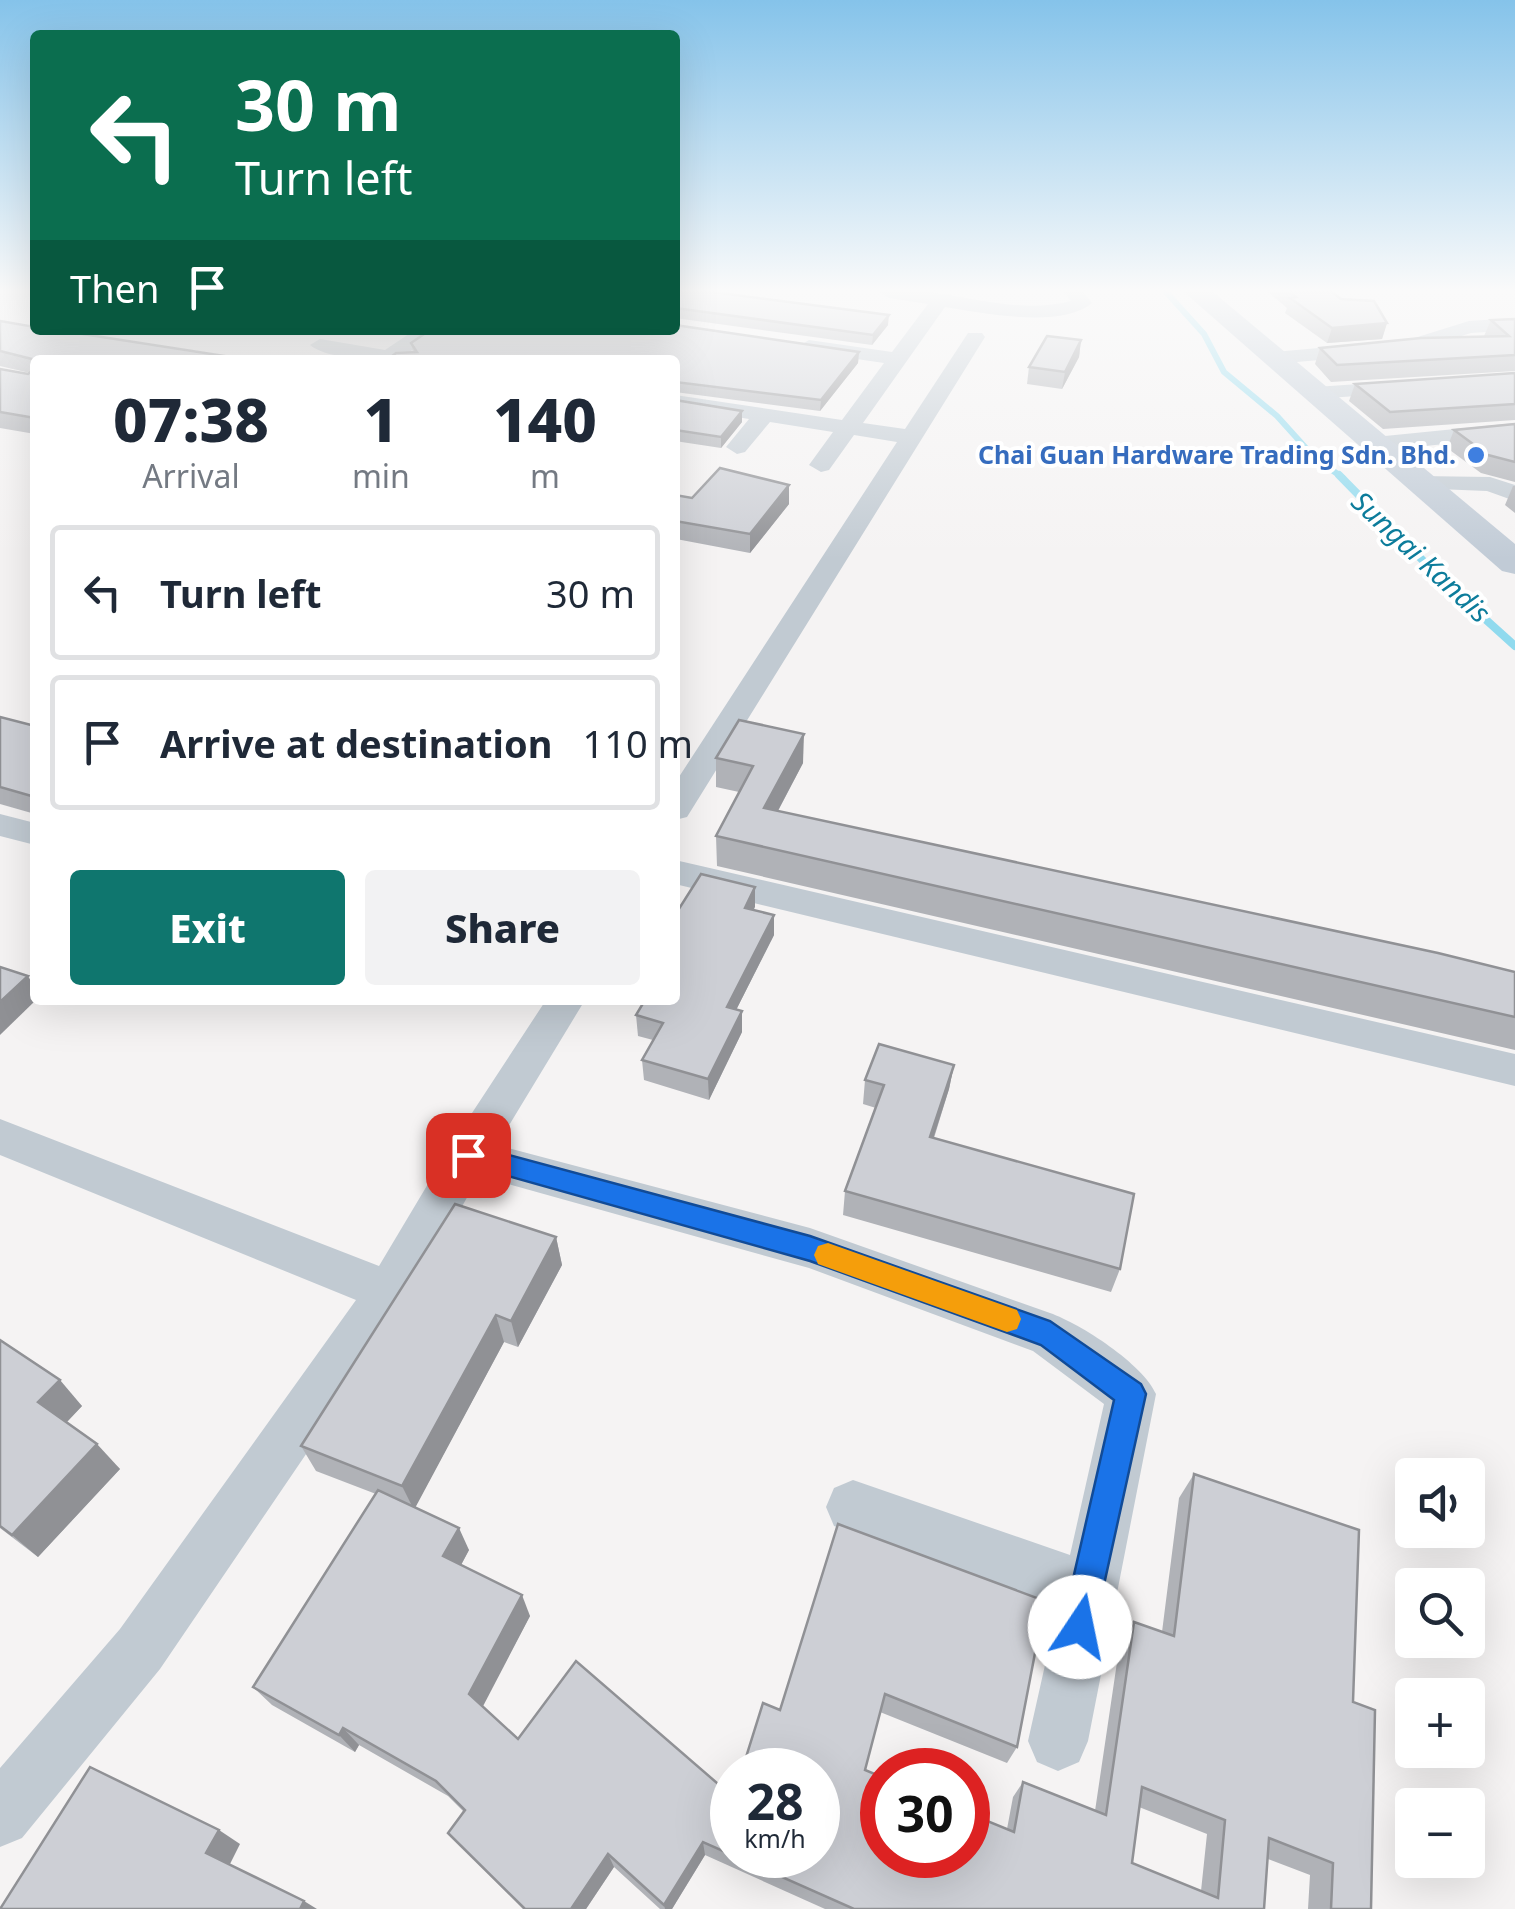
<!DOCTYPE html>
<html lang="en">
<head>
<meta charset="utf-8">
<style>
  body { margin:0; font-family:"Noto Sans",sans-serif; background:#f2f2f3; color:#1f2937; height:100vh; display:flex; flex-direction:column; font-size:38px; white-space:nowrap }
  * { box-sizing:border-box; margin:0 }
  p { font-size:32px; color:#747a83 }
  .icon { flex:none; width:55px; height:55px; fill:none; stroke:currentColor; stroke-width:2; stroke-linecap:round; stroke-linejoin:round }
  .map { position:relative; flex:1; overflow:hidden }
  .sheet { position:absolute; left:30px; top:355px; width:650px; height:650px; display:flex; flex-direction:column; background:#fff; border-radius:10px; box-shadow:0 10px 40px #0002 }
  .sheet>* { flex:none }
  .top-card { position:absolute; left:30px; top:30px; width:650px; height:305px; border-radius:10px; box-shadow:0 10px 40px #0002; background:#0b6e4f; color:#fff; overflow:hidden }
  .controls { position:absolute; left:1395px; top:1458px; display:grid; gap:20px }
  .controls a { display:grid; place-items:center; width:90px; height:90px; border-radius:10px; background:#fff; box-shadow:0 10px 40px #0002; font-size:50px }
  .speed { position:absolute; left:710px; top:1748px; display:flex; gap:20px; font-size:50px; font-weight:700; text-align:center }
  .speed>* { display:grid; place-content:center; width:130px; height:130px; border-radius:50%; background:#fff; box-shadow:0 10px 40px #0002; line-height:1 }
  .speed small { font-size:25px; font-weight:400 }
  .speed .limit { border:15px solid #d22; background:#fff; color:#111 }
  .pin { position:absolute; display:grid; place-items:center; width:85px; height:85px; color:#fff; margin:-42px; border-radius:20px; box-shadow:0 5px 15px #0006 }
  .me { position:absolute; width:110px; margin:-55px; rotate:11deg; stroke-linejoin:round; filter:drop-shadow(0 0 8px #0008) }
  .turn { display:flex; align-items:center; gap:35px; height:210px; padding:0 40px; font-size:45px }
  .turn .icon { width:130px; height:130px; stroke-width:2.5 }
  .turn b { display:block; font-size:70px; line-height:85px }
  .then { display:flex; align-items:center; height:95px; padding:0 40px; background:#0003; gap:20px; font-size:38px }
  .eta { display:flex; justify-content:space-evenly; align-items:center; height:170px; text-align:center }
  .eta b { font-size:60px; font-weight:800; line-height:70px }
  .button { display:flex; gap:20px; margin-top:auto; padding:20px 40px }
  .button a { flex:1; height:115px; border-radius:10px; background:#0f766e; color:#fff; font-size:40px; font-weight:800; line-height:115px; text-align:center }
  .button a+a { background:#f2f2f3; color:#1f2937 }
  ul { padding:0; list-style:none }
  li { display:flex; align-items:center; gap:30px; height:135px; margin:0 20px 15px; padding:0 20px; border:5px solid #e0e1e3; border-radius:10px }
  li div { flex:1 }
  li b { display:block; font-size:38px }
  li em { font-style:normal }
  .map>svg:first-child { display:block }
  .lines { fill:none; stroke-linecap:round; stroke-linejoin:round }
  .stream-far1 { stroke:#90daee; stroke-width:6 }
  .stream { stroke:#90daee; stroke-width:8 }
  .minor { fill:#c1cad2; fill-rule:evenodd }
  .secondary { fill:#c1cbd6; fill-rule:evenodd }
  .wall { fill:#b0b2b7; fill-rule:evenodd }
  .shaded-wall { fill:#909195 }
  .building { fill:#cdcfd5; stroke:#909195; stroke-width:2.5; fill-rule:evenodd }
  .route { fill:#1a73e8; stroke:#114b97; stroke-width:2.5 }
  .slow { fill:#f59e0b }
  .shop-dot { fill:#3f7fe0; stroke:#fff; stroke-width:4 }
  .labels { text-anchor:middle; stroke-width:8; stroke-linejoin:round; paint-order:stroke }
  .far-shop-label { font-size:25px; font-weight:bold; fill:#366cbe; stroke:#fff; text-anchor:end }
  .far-water-label { font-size:28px; font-style:italic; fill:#0c7c9b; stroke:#fff }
</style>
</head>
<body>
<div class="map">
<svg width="1515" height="1909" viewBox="0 0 1515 1909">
  <rect width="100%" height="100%" fill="#f5f3f3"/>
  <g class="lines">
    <path class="stream-far1" d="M1166 292 1204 334 1224 372 1277 416 1314 457 1343 478"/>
    <path class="stream" d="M1339 475 1443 581 1515 646"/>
    <g class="minor">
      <path d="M880 292C901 292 923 291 944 294 984 301 1029 312 1071 301L1064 292H1083L1092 303C1062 329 982 313 945 307L863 423 905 429 968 333H982L985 337 692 809 687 817 675 820V783L897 442 854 435 829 470 821 472 809 465 833 432 770 422 745 452 737 454 726 447 749 419 675 407V395L842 420 884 363 809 352 799 346 809 340 892 352 928 304 889 298Z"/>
      <path d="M1515 318V330L1471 333 1410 352 1274 364 1264 358 1274 352 1408 340 1469 321Z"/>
      <path d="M415 330H438L407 354 416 360C389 360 331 362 310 345L320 339 385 350Z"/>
      <path d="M1403 381 1414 387 1411 392 1315 399 1304 393 1315 387Z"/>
      <path d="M1515 423V437L1375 451 1364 444 1375 437Z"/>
      <path d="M1420 476 1490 477 1515 485V501L1487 491 1412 488 1408 483Z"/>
      <path d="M0 814 35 823V845L0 836Z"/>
      <path d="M675 860 1515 1054V1086L675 884Z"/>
      <path d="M546 1000H585L497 1145 810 1228 1050 1313C1081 1324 1143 1364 1156 1394L1088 1741 1079 1762 1058 1771 1037 1762 1028 1741 1058 1607 834 1526 826 1507 834 1488 853 1480 1070 1555 1104 1404 1033 1351 809 1268 479 1176 406 1307 160 1669 22 1838 0 1847V1768L120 1629 356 1300 0 1155V1119L379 1266 453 1142Z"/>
    </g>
    <path class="secondary" d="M1184 292H1213L1515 544V574L1502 571Z"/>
  </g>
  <g class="wall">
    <path d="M675 292 888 325 872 345 675 318Z"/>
    <path d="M1268 292H1332L1341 299 1387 323 1382 339 1327 343 1285 313 1287 308Z"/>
    <path d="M1515 319V371L1331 382 1315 364 1320 348 1484 336 1491 320Z"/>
    <path d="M0 321 237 358V360H35V434L0 428V369L28 374 30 373 0 366Z"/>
    <path d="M1081 340 1079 357 1062 389 1027 384 1029 367Z"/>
    <path d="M411 343 859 352 858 363 820 411 675 392V360L413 352Z"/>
    <path d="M1515 373V420L1383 429 1349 401 1355 384Z"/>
    <path d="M675 400 742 422 721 448 675 441Z"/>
    <path d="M1515 424V482L1481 473 1447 448 1454 430Z"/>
    <path d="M1513 486H1515V513L1505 505Z"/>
    <path d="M675 495 692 498 789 504 750 553 676 539 675 541Z"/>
    <path d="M0 717 35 726V814L0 804Z"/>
    <path d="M716 758 803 763 778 811 1515 972V1050L717 866 716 836 739 792 716 787Z"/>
    <path d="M755 887 754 910 774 935 736 1010 742 1032 709 1100 644 1080 642 1060 653 1040 638 1036 636 1015Z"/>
    <path d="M954 1065 949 1089 934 1138 1120 1269 1111 1292 843 1215 845 1191 876 1108 863 1104 865 1080Z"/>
    <path d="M556 1237 562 1265 518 1347 504 1342 415 1507 469 1550 461 1565 530 1616 482 1706 518 1739 732 1855 780 1710 838 1524 1017 1747 1007 1763 880 1712 865 1770 1007 1829 1013 1797 1023 1782 1095 1811 1120 1642 1134 1622 1162 1632 1179 1498 1194 1474 1353 1702 1371 1909H1308L1310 1875 1268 1859 1264 1909H825L705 1855 672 1909H660L614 1867 586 1909H523L448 1833 464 1812 448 1796 359 1745 355 1752 272 1705 253 1687 376 1494 316 1471 301 1446ZM1139 1807 1207 1834 1201 1891 1132 1863Z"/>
    <path d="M0 1340 82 1406 67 1422 120 1469 38 1557 0 1528Z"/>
  </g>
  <g class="shaded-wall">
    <path d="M889 315 888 325 872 345 873 335Z"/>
    <path d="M1387 323 1382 339 1327 343 1332 328Z"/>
    <path d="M1081 340 1079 357 1062 389 1065 372Z"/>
    <path d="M859 352 858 363 820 411 821 400Z"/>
    <path d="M742 411V422L721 448V437Z"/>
    <path d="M789 485V504L750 553V534Z"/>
    <path d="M804 734 803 763 764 837V808Z"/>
    <path d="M755 887V907L745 928V908Z"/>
    <path d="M774 915V935L727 1028V1007Z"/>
    <path d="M28 976 35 988 36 1000 0 1035V1002Z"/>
    <path d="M742 1011V1032L709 1100 708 1079Z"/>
    <path d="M954 1065 949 1089 926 1161 930 1137Z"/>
    <path d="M556 1237 562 1265 518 1347 511 1321Z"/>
    <path d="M496 1315 504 1342 414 1510 402 1486Z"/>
    <path d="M60 1380 82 1406 62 1427 38 1402Z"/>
    <path d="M97 1444 120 1469 38 1557 12 1535Z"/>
    <path d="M459 1528 469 1550 454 1578 443 1556Z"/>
    <path d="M522 1595 530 1616 480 1712 469 1694Z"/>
    <path d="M343 1728 359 1745 355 1752 339 1735Z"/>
    <path d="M219 1830 240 1844 229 1866 206 1853Z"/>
    <path d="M703 1842 705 1855 672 1909H665L664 1905Z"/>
    <path d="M608 1854 614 1867 586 1909H571Z"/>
    <path d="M304 1901 317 1909H300Z"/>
  </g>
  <g class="building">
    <path d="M675 292H713L889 315 873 335 675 308Z"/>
    <path d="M1290 292H1332L1341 299 1374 301 1387 323 1332 328 1290 298 1296 297Z"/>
    <path d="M1515 319V355L1337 365 1320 348 1421 338 1509 336 1491 320Z"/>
    <path d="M0 321 35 327V330H57L237 358 234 360H35V418L0 412V369L28 374 32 371V359L0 351Z"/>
    <path d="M675 325 859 352 821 400 675 382V360H387L396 353 417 352 411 343 430 330H675Z"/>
    <path d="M1047 336 1081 340 1065 372 1029 367Z"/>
    <path d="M1515 373V404L1390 412 1355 384Z"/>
    <path d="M675 400 742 411 721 437 675 430Z"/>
    <path d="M1515 424V462L1488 455 1454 430Z"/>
    <path d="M720 468 789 485 750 534 675 521V495L692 498Z"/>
    <path d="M0 717 35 726V797L0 787Z"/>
    <path d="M739 720 804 734 764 808 1438 953 1515 972V1017L716 836 753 766 716 758Z"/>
    <path d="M701 874 755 887 745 908 774 915 727 1007 742 1011 708 1079 642 1060 663 1023 636 1015 645 1000H675V915Z"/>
    <path d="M0 967 28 976 0 1002Z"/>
    <path d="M879 1044 954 1065 930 1137 1134 1194 1120 1269 845 1191 884 1085 865 1080Z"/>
    <path d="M455 1204 556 1237 511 1321 496 1315 402 1486 301 1446Z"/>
    <path d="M0 1340 60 1380 38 1402 97 1444 12 1535 0 1526Z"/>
    <path d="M1194 1474 1359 1530 1353 1702 1375 1710 1371 1909H1331L1333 1863 1269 1838 1264 1909H854L703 1842 664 1905 608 1854 571 1909H525L448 1833 465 1810 436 1781 343 1728 339 1735 253 1687 378 1490 459 1528 443 1556 522 1595 469 1694 518 1739 576 1661 732 1796V1855H818V1770H742L763 1703 780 1710 838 1524 1045 1601 1017 1747 885 1694 865 1770 882 1777V1855H968V1813L1014 1832 1023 1782 1106 1815 1134 1622 1174 1636ZM1142 1787 1225 1820 1218 1898 1132 1863Z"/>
    <path d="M90 1767 219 1830 206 1853 304 1901 300 1909H0Z"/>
  </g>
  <linearGradient id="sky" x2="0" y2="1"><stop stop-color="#85c3ea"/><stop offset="0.52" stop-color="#fafafa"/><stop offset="1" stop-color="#fafafa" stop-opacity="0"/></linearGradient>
  <rect width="1515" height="559" fill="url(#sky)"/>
  <path class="route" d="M468 1144 810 1236 1050 1321 1141 1384 1146 1394 1092 1639 1080 1644 1067 1639 1062 1627 1114 1400 1041 1345 810 1261 458 1162 455 1155 458 1147Z"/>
  <path class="slow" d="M828 1243 1017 1310 1021 1319 1017 1329 1007 1332 818 1264 814 1255 818 1246Z"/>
  <circle class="shop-dot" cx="1476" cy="455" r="10"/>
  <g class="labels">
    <g class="far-shop-label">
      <text x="1456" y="464">Chai Guan Hardware Trading Sdn. Bhd.</text>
    </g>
    <g class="far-water-label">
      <text transform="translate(1421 557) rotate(43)" y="10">Sungai Kandis</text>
    </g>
  </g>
</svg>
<div class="controls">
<a><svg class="icon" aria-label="sound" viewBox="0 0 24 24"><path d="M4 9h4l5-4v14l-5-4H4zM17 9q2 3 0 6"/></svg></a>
<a><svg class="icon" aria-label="search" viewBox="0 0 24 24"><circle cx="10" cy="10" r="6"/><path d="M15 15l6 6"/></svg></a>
<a>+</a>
<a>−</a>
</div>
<div class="speed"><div>28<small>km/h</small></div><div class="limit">30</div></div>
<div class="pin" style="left:468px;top:1155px;background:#d93025"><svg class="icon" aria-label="arrive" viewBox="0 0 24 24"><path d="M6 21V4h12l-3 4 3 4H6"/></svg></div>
<svg class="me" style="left:1080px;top:1627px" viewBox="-20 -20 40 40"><circle r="19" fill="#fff"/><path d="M0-13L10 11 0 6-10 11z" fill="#1a73e8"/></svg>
<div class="top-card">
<div class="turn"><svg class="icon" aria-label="left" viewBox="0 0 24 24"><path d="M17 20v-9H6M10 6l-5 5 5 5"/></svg><div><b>30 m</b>Turn left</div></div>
<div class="then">Then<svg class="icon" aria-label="arrive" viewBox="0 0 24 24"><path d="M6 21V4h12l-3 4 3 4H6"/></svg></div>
</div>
<section class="sheet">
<div class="eta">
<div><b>07:38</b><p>Arrival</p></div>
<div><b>1</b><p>min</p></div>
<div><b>140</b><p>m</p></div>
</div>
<ul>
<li><svg class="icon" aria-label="left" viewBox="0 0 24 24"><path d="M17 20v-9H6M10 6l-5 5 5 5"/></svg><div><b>Turn left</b></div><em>30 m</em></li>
<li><svg class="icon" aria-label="arrive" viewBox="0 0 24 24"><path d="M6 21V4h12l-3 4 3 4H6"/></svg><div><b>Arrive at destination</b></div><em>110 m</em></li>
</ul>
<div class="button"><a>Exit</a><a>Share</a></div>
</section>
</div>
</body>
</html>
